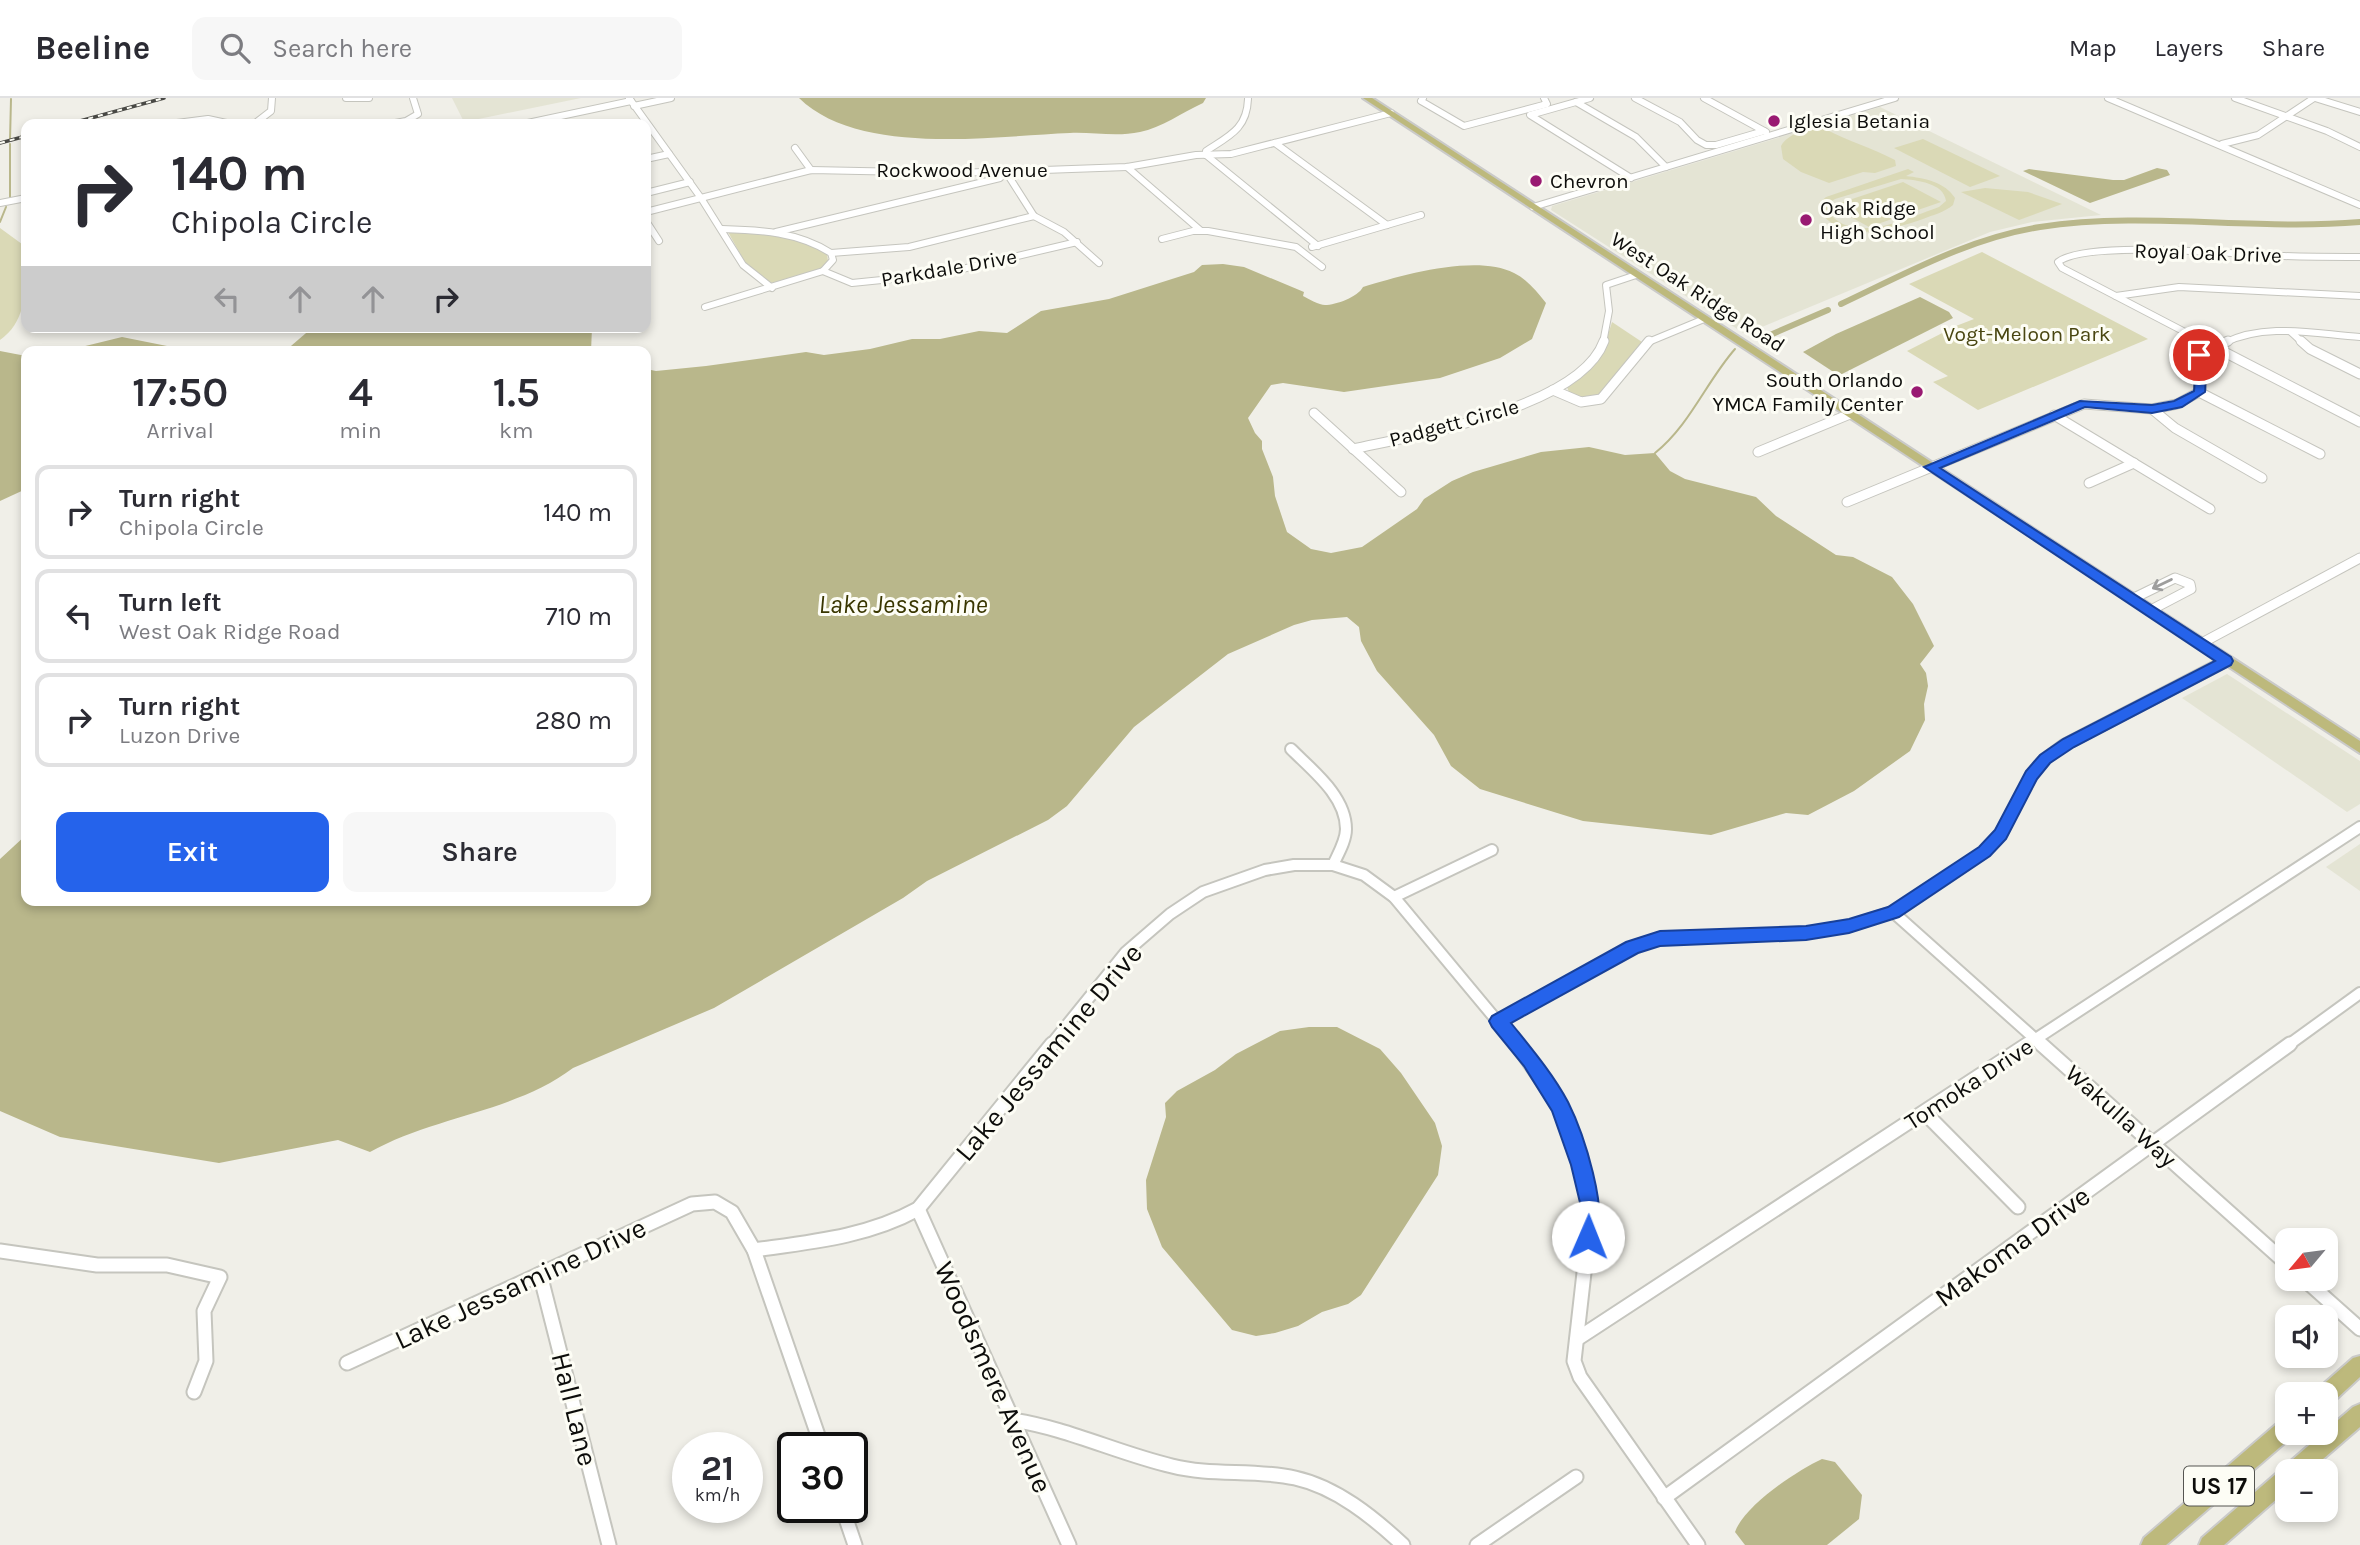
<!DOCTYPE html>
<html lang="en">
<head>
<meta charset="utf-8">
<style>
  body { margin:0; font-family:Karla,sans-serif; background:#f7f7f7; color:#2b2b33; height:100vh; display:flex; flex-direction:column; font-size:26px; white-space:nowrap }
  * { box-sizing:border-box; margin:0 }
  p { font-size:23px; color:#7c7c81 }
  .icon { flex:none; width:38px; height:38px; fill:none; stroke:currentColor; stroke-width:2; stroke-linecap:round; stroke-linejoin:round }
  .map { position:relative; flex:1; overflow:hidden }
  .details { position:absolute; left:21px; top:248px; width:630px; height:560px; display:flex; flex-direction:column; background:#fff; border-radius:14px; box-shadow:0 4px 10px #0003 }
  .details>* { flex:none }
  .top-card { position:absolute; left:21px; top:21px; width:630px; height:214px; border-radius:14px; box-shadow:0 4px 10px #0003; background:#fff; color:#2b2b33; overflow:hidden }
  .needle { width:46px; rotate:241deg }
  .buttons { position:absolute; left:2275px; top:1130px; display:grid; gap:14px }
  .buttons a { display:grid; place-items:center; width:63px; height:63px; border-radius:14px; background:#fff; box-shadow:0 4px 10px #0003; font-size:35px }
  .speed { position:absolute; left:672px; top:1334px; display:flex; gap:14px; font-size:35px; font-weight:700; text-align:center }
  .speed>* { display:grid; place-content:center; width:91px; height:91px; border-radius:50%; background:#fff; box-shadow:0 4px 10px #0003; line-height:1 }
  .speed small { font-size:18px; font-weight:400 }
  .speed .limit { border:4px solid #111; border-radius:10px; background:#fff; color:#111 }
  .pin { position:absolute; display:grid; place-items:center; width:60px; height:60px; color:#fff; margin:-30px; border:4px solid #fff; border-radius:50%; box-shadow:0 2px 7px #0007 }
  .me { position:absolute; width:77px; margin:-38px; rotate:1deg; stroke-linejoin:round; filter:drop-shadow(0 0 5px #0008) }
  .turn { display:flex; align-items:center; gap:24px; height:147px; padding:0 35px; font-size:32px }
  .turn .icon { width:91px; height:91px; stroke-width:2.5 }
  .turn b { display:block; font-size:49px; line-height:60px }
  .lanes { display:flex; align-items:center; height:66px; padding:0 35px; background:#0003; justify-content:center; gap:35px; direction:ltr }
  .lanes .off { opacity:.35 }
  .eta { display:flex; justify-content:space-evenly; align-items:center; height:119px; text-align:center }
  .eta b { font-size:42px; font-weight:600; line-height:49px }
  .cta { display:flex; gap:14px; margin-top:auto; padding:14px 35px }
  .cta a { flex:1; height:80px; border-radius:14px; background:#2563eb; color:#fff; font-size:28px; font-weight:600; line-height:80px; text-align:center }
  .cta a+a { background:#f7f7f7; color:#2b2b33 }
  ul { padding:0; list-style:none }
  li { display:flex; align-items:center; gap:21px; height:94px; margin:0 14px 10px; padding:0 21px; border:4px solid #e1e1e2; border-radius:14px }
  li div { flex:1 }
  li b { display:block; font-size:26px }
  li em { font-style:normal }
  header { display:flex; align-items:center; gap:42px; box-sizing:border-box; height:98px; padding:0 35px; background:#fff; border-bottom:2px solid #e1e1e2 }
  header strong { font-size:33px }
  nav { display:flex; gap:38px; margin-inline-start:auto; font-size:24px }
  .search { width:490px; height:63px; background:#f7f7f7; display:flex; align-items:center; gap:18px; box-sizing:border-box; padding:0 24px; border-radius:14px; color:#7c7c81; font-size:26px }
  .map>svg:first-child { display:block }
  .built { fill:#e4e4d4 }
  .green { fill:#dad9b6; fill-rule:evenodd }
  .water { fill:#b9b78b }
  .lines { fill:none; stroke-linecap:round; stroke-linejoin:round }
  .stream { stroke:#b9b78b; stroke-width:2 }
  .canal { stroke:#b9b78b; stroke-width:6 }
  .minor-far3-casing { stroke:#c5c5be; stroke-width:8 }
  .minor-far2-casing { stroke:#c5c5be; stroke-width:11 }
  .minor-far1-casing { stroke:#c5c5be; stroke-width:14 }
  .minor-casing { stroke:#c5c5be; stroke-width:17 }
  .major-casing { stroke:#cacac9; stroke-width:4 }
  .minor-far3 { stroke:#fff; stroke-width:6 }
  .minor-far2 { stroke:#fff; stroke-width:9 }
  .minor-far1 { stroke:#fff; stroke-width:10 }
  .minor { stroke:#fff; stroke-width:13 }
  .major { fill:#bdb97c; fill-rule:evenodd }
  .rail-casing { stroke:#494945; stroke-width:3.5 }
  .rail { stroke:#fdfdf5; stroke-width:2; stroke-dasharray:5; stroke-linecap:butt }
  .oneway { stroke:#9e9e9d }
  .route { fill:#2563eb; stroke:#184099; stroke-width:2 }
  .poi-dot { fill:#991a72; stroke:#fdfdf5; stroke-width:2.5 }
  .labels { text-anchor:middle; stroke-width:6; stroke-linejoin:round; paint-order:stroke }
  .far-poi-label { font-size:21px; fill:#0d0d0b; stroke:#fdfdf5; text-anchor:start }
  .far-street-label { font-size:21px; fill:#0d0d0b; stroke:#fdfdf5 }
  .far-park-label { font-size:21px; fill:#494611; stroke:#fdfdf5 }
  .shield { fill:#fdfdf5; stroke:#555551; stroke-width:2 }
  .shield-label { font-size:23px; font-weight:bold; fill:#0d0d0b }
  .street-label { font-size:24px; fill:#0d0d0b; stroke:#fdfdf5 }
  .water-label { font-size:26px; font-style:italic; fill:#393600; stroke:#fdfdf5 }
  .near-street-label { font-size:28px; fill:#0d0d0b; stroke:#fdfdf5 }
</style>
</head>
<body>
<header>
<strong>Beeline</strong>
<div class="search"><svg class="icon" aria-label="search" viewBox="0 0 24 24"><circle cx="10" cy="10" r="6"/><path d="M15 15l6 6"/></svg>Search here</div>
<nav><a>Map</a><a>Layers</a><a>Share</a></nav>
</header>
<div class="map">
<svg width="2360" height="1447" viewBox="0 0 2360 1447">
  <rect width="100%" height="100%" fill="#f0efe8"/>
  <g class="built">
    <path d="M452 0H581L464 24Z"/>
    <path d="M1880 9 2101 117 2032 124 1990 134 1745 236 1551 112 1552 108Z"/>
    <path d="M2227 576 2360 663V706L2347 714 2182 600Z"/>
    <path d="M2360 746V793L2326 769Z"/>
  </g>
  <g class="green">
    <path d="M1825 31C1848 43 1872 50 1895 62L1896 68 1875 75 1863 74 1829 85 1801 74 1783 61 1781 48C1790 33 1809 32 1825 31Z"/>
    <path d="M1923 41 2000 78 1970 89 1894 50Z"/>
    <path d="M1908 71 1914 74 1906 78C1924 80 1945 84 1955 100L1953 107C1945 114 1933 117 1923 121 1891 132 1842 147 1819 112V105L1826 99ZM1901 81C1917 82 1944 85 1946 103L1939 109C1907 120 1852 149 1827 112V106L1835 101Z"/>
    <path d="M1903 84 1941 104 1869 129 1831 108Z"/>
    <path d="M1985 90 2028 94 2062 106 2019 122 1961 94Z"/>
    <path d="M0 130 26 149C26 182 30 221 0 242Z"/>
    <path d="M728 134C763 134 796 138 827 156L828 163 822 171 772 185 748 170Z"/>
    <path d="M1982 154 2148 241 1978 312 1933 284 1948 278 1907 253 1956 228 1974 221 1909 186Z"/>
    <path d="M1612 224 1642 244 1600 296 1590 301 1570 297 1567 289C1595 265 1601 260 1612 224Z"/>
  </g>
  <g class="water">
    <path d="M799 0H1206L1203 5C1183 14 1161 30 1140 34 1117 39 1093 34 1070 35 993 38 859 59 799 0Z"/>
    <path d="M2157 70 2167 72 2170 77 2090 105 2023 73 2029 71 2113 82H2124Z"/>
    <path d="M1223 166 1244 169 1304 194 1303 198C1309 201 1319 207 1325 207 1336 207 1358 199 1363 189 1403 177 1476 156 1514 175 1527 181 1537 194 1546 205L1532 241 1500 260 1440 280 1344 294 1283 285 1271 287 1248 320 1255 335 1262 343V351L1273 379 1275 398 1287 434 1311 451 1331 455 1362 449 1417 411 1424 401 1452 383 1473 374 1541 354 1589 349 1625 357 1655 355 1670 373 1685 381 1756 399 1776 418 1836 457 1853 459 1892 479 1913 506 1934 548 1920 566 1926 575 1928 588 1924 606 1925 622 1910 653 1854 693 1808 717 1786 715 1711 737 1583 723 1480 691 1451 668 1434 637 1377 573 1361 543 1359 529 1347 519 1312 522 1294 527 1228 556 1134 629 1067 708 1048 722 927 783 903 800 714 910 573 970C515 1014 434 1018 370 1054L338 1042 219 1065 60 1039 0 1013V761L26 737V803H646V271L656 273 706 268 806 254 824 257 870 251 912 241H940L979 233 1007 235 1041 213 1109 201 1194 174 1202 167Z"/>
    <path d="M1920 199 1949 214 1953 220 1842 276 1835 275 1803 254 1836 236Z"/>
    <path d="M313 229H592L591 254H284Z"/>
    <path d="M122 239 172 249 182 254H61Z"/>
    <path d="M0 253 26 258V391L0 403Z"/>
    <path d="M1309 929H1337L1380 951 1401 975 1435 1025 1442 1048 1438 1077 1361 1197 1348 1206 1322 1214 1298 1228 1275 1235 1256 1238 1232 1232 1162 1149 1147 1111 1146 1082 1166 1019 1165 1005 1177 993 1215 972 1236 956 1280 933Z"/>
    <path d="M1822 1361 1835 1364 1862 1397 1859 1421 1827 1447H1745L1735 1434C1744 1408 1796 1373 1822 1361Z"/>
  </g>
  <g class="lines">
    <g class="stream">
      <path d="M10 42 11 1"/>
      <path d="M10 46V99"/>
      <path d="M0 124 6 109"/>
      <path d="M1655 355C1690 327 1706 284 1735 251"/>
    </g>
    <g class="canal">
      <path d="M1841 206C1905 176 1969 140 2040 129 2145 113 2254 133 2360 124"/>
      <path d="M1763 240 1828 212"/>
    </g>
    <g class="minor-far3-casing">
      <g id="minor-far3">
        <path d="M346 0H369"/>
        <path d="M629 0 701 100 743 167 772 190"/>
        <path d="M1423 0 1421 3 1464 28 1547 6 1544 0"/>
        <path d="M1590 0 1530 17 1631 80"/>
        <path d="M1635 0 1680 24 1697 42 1706 47H1716L1764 33"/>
        <path d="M1704 0 1766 34"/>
        <path d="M2108 0 2360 107"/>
        <path d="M2235 0 2327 33 2360 49"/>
        <path d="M2315 0 2360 14"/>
        <path d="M1576 4 1636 39 1666 69"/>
        <path d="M634 8 671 0"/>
        <path d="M169 26 208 21 231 26"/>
        <path d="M254 26 271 13 272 0"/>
        <path d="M390 26 406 23 418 16 413 0"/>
        <path d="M523 26 631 3"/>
        <path d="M1275 45 1387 127"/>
        <path d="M2222 46 2258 37 2314 0"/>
        <path d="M795 50 811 72"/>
        <path d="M1206 57 1318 148"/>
        <path d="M1206 57V53C1229 38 1247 31 1248 1"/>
        <path d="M646 61 669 56"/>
        <path d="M1127 69 1200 132"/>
        <path d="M646 95 690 84"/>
        <path d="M0 105 26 100"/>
        <path d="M1533 109 1895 0"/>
        <path d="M646 114 811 72 957 75 1127 69 1196 57 1231 56 1391 15"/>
        <path d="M646 123 659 143"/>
        <path d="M776 134 1000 80 1006 74 1034 118 1064 134 1099 165"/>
        <path d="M1162 141 1193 133H1208L1296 149 1322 169"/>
        <path d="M1312 149 1421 117"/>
        <path d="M831 155 909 149 1034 118"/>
        <path d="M823 173 852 185 941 176 1077 144"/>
        <path d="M2116 198 2179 189 2360 198"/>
        <path d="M705 209 823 173 833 162 831 155C798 134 761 132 722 131"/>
        <path d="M2291 234 2303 245"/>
        <path d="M1603 245 1609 213 1606 187 1636 177"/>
        <path d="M1646 245 1704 221"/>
        <path d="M2206 245 2062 170 2058 164C2087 141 2242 157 2284 158 2309 159 2335 159 2360 159"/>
        <path d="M2224 245C2266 224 2315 236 2360 239"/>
      </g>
    </g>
    <g class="minor-far2-casing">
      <g id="minor-far2">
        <path d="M2203 243 2360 324"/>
        <path d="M2301 243 2310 251 2360 276"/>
        <path d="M1553 292 1581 304 1601 301 1649 243"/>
        <path d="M2199 294 2320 356"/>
        <path d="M2152 311 2175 330 2262 380"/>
        <path d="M1314 315 1401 394"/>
        <path d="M2054 317 2210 411"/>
        <path d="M1353 351C1416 337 1580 310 1604 243"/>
        <path d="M1758 354 1850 316"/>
        <path d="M2089 385 2134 365"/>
        <path d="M1847 404 2084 306 2152 311 2177 306 2199 294V257L2228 243"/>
        <path d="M2132 501 2175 480 2190 486 2191 491 2149 513"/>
        <path d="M2200 546 2360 460"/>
      </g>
    </g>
    <g class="minor-far1-casing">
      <g id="minor-far1">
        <path d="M1291 651C1312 672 1346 698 1346 731 1346 743 1338 756 1333 767"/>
        <path d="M1394 799 1492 752"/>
        <path d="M1893 814 2043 948"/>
        <path d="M1498 923 1632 849 1660 840 1806 835 1849 828 1893 814 1985 753 2000 736 2032 677 2045 661 2064 647 2226 563"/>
        <path d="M1050 948 1126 854 1170 816 1203 794 1265 772 1294 767H1333L1364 777 1394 799 1518 948"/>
        <path d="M2025 948 2360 729"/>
        <path d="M2287 948 2360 895"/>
      </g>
    </g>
    <g class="minor-casing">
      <g id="minor">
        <path d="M1517 946 1560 1009 1581 1067 1591 1113 1574 1263 1580 1279 1698 1447"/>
        <path d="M2041 946 2287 1166"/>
        <path d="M1925 1015 2018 1109"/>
        <path d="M918 1111 1069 1447"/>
        <path d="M754 1152C811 1144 867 1139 918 1111L1052 946"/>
        <path d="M0 1153 97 1167H167L220 1179 204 1213 206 1263 194 1294"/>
        <path d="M540 1176 609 1447"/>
        <path d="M2304 1181 2360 1231"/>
        <path d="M1577 1241 2028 946"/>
        <path d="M347 1265 692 1106 715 1104 732 1114 754 1152 822 1349"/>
        <path d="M1012 1322C1067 1330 1117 1355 1172 1368 1211 1378 1255 1371 1295 1380 1336 1389 1373 1419 1403 1447"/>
        <path d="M1664 1400 2290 946"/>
        <path d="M842 1409 855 1447"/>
        <path d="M1477 1447 1576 1379"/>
      </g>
    </g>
    <g class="major-casing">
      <g id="major">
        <path d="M1363 0H1372L2360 643V655Z"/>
        <path d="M2360 1258V1279L2333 1304 2326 1306V1297H2317L2319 1290 2353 1260Z"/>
        <path d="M2360 1306V1329L2308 1374H2287V1392L2224 1447H2199L2202 1440 2353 1309Z"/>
        <path d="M2287 1320V1335L2294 1337 2166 1447H2141L2144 1440 2280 1323Z"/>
      </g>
    </g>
    <use href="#minor-far3" class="minor-far3"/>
    <use href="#minor-far2" class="minor-far2"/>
    <use href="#minor-far1" class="minor-far1"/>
    <use href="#minor" class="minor"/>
    <use href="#major" class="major"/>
    <g class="rail-casing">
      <g id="rail">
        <path d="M69 26 164 0"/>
        <path d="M0 45 26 38"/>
      </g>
    </g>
    <use href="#rail" class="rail"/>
  </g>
  <defs><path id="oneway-shaft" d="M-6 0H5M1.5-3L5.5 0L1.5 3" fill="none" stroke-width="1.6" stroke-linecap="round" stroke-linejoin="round" transform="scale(1.75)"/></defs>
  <use class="oneway" href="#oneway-shaft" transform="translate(2162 486) rotate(154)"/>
  <path class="route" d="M2195 254 2205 257C2202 269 2207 281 2205 294L2182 309 2152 315 2085 309 1940 370 2231 559 2233 563 2231 567 2074 649 2050 665 2037 681 2006 741 1990 758 1899 819 1849 835 1806 842 1660 848 1638 855 1511 925C1531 950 1553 976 1568 1004 1584 1036 1609 1113 1596 1145L1588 1148 1581 1145 1578 1139 1582 1113 1571 1067 1552 1013 1524 968 1492 929 1489 923 1492 918 1626 844 1660 833 1806 828 1849 821 1888 809 1979 749 1995 732 2026 673 2040 657 2063 641 2215 563 1924 369 2080 303 2152 307 2174 303 2194 293C2196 279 2190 267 2195 254Z"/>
  <g class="poi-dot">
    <circle cx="1774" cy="23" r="7"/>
    <circle cx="1536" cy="83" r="7"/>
    <circle cx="1806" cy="122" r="7"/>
    <circle cx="1917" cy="294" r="7"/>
  </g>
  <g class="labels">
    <g class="far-poi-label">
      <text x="1788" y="30">Iglesia Betania</text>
      <text x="1550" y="90">Chevron</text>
      <text x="1820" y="117">Oak Ridge<tspan x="1820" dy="24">High School</tspan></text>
      <text x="1903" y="289" text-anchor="end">South Orlando<tspan x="1903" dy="24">YMCA Family Center</tspan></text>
    </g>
    <g class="far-street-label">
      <text x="962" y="79">Rockwood Avenue</text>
      <text transform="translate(2208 155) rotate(2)" y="7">Royal Oak Drive</text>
      <text transform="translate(949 170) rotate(-10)" y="7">Parkdale Drive</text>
      <text transform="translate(1698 194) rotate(33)" y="7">West Oak Ridge Road</text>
      <text transform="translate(1454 325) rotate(-15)" y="7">Padgett Circle</text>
    </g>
    <g class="far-park-label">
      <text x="2027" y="243">Vogt-Meloon Park</text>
    </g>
    <rect class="shield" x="2184" y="1368.5" width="70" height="39" rx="5"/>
    <g class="shield-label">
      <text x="2219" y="1396">US 17</text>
    </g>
    <g class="street-label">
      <text transform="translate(1969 986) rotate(-33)" y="8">Tomoka Drive</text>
      <text transform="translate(2121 1018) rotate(42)" y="8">Wakulla Way</text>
    </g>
    <g class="water-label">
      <text x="903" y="515">Lake Jessamine</text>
    </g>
    <g class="near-street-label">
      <text transform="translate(1048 954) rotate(-50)" y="10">Lake Jessamine Drive</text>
      <text transform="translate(2012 1148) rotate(-36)" y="10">Makoma Drive</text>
      <text transform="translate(520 1185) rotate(-25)" y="10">Lake Jessamine Drive</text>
      <text transform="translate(994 1279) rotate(66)" y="10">Woodsmere Avenue</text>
      <text transform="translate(575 1311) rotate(76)" y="10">Hall Lane</text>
    </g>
  </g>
</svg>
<div class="buttons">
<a><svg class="needle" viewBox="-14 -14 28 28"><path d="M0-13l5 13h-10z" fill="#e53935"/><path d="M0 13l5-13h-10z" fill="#7c7c81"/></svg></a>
<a><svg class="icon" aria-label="sound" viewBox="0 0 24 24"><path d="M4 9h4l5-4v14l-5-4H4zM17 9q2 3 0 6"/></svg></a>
<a>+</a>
<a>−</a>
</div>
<div class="speed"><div>21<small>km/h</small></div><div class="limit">30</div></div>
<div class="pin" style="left:2199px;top:257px;background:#d93025"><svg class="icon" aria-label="arrive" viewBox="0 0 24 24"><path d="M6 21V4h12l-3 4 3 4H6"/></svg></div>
<svg class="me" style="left:1588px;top:1139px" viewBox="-20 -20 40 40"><circle r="19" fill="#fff"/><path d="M0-13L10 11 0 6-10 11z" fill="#2563eb"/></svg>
<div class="top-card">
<div class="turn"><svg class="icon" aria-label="right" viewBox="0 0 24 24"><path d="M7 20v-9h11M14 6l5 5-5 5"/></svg><div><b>140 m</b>Chipola Circle</div></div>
<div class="lanes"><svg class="icon off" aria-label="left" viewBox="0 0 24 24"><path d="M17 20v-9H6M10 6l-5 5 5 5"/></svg><svg class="icon off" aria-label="ahead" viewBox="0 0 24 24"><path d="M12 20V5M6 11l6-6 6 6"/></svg><svg class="icon off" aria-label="ahead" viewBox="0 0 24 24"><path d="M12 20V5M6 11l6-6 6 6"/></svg><svg class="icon" aria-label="right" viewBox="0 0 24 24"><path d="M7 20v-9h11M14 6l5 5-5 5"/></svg></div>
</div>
<section class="details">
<div class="eta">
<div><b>17:50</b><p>Arrival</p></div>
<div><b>4</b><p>min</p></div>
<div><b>1.5</b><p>km</p></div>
</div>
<ul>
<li><svg class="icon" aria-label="right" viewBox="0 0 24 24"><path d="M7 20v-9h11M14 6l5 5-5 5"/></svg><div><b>Turn right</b><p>Chipola Circle</p></div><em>140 m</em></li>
<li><svg class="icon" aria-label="left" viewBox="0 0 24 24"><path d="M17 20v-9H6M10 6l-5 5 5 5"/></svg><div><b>Turn left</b><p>West Oak Ridge Road</p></div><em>710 m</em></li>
<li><svg class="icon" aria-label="right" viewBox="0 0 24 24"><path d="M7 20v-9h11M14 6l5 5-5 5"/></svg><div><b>Turn right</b><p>Luzon Drive</p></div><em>280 m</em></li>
</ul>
<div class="cta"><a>Exit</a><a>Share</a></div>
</section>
</div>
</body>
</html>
